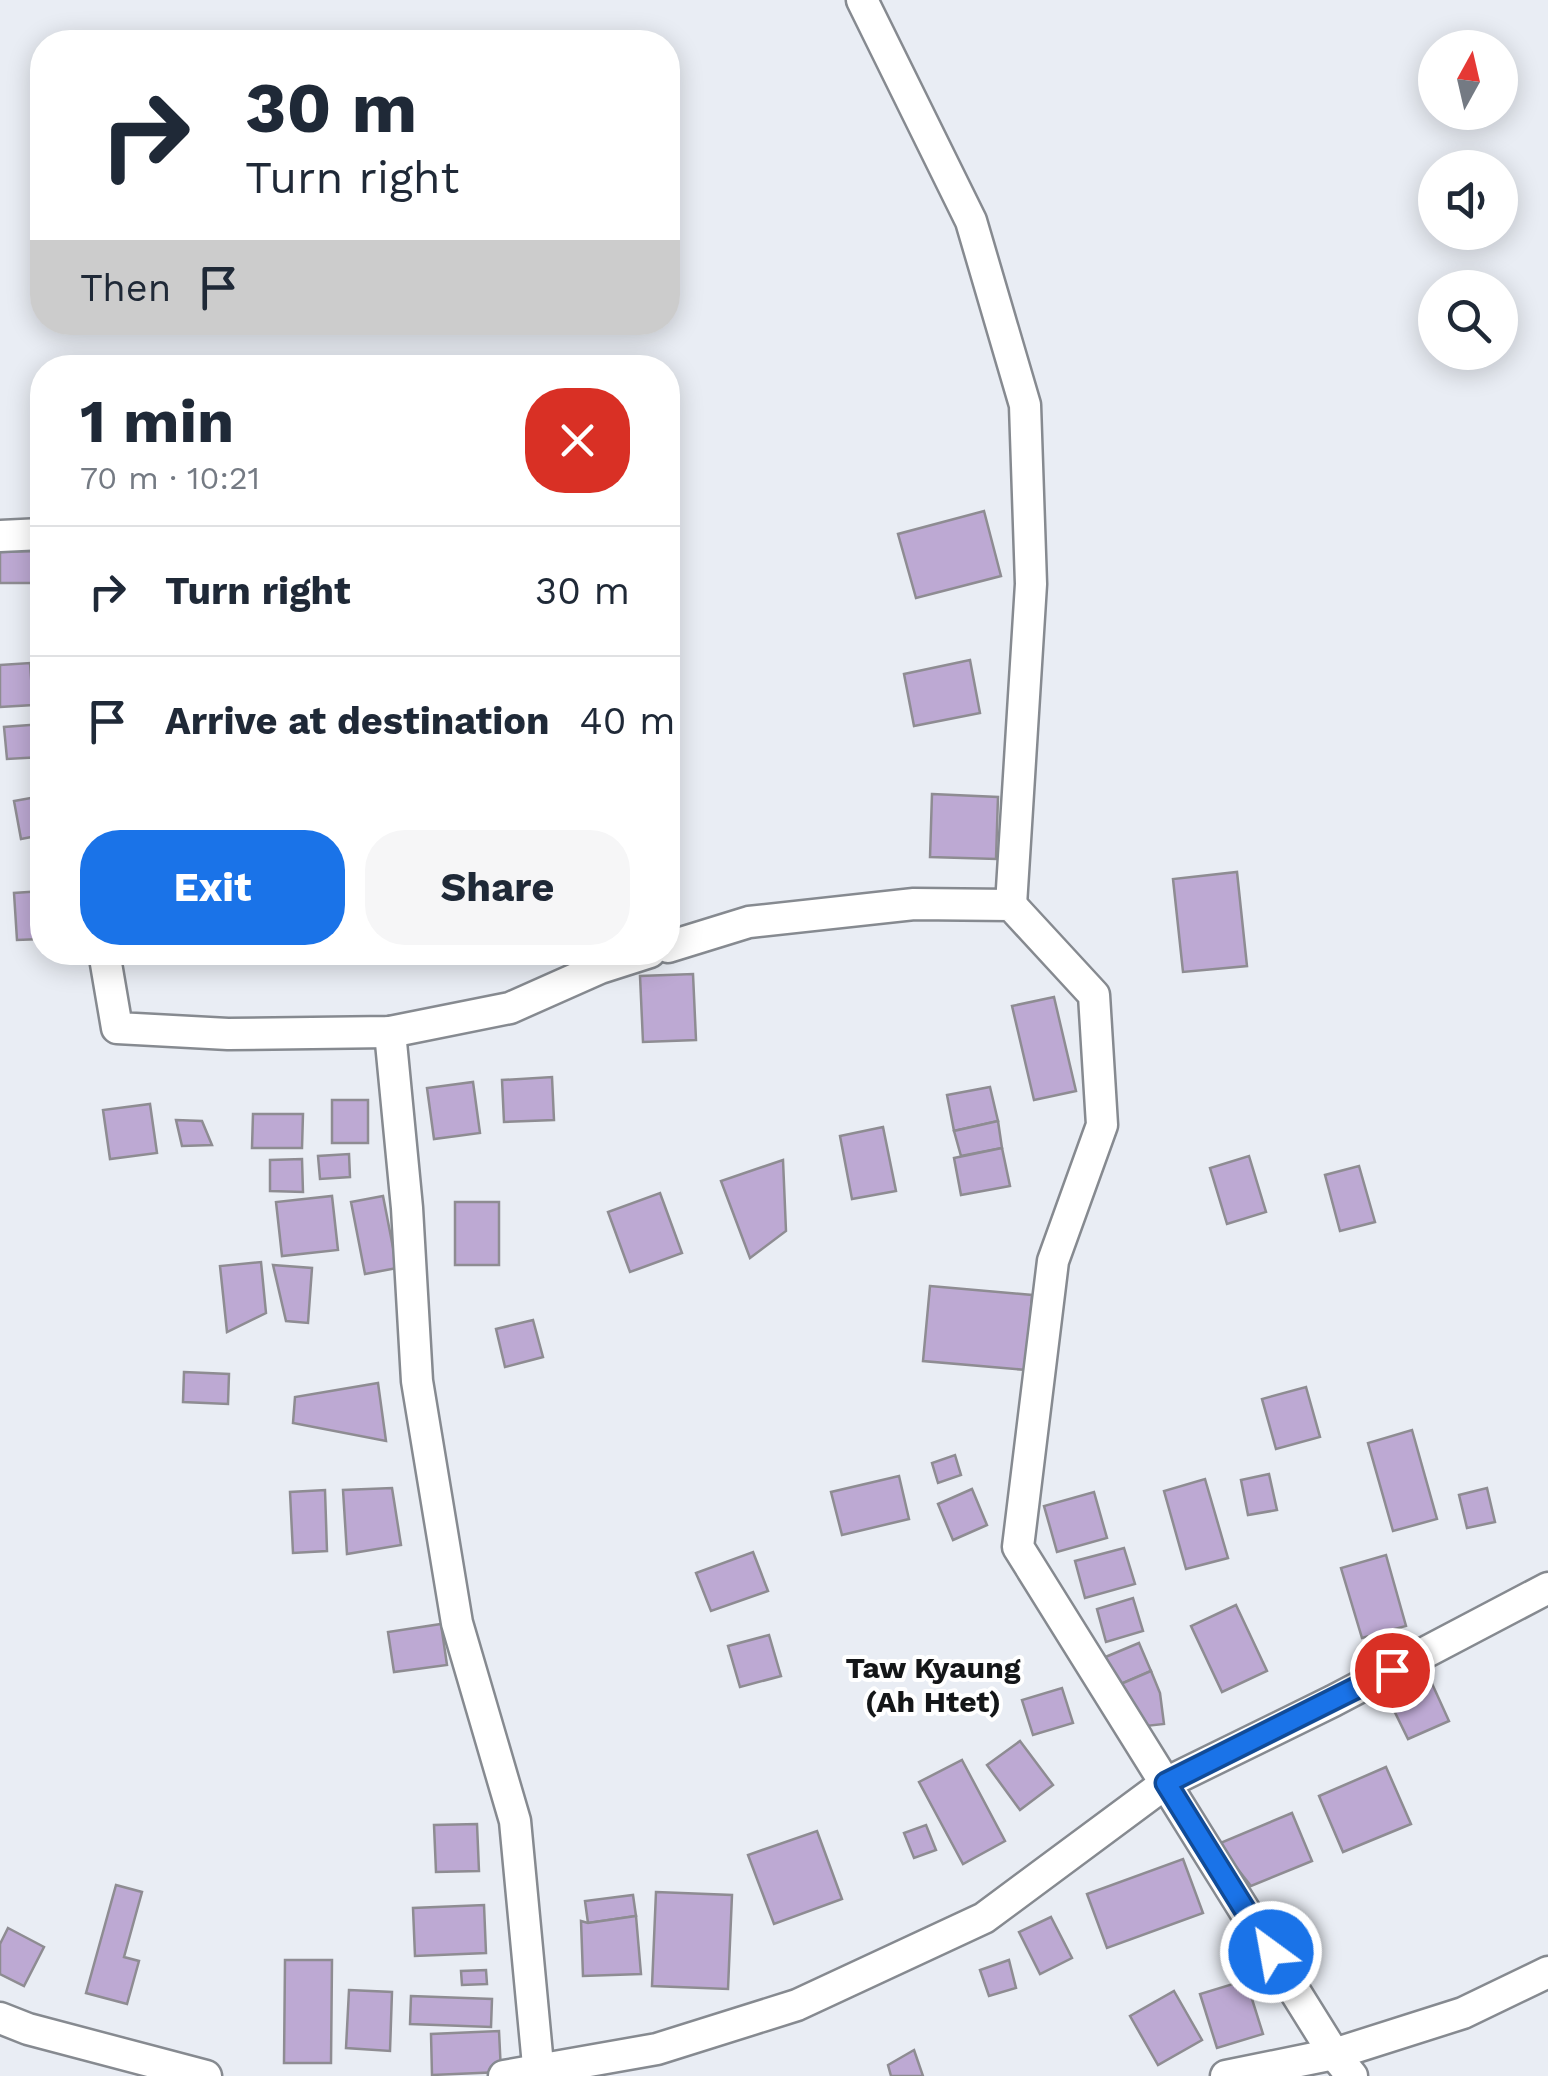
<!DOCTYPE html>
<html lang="en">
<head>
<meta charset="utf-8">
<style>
  body { margin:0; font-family:"Work Sans",sans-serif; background:#f6f6f7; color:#1f2937; height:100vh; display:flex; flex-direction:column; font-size:38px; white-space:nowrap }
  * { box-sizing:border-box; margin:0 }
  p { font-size:32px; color:#747a83 }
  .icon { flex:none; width:55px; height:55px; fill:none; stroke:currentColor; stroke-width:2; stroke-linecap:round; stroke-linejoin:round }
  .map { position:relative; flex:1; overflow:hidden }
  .drawer { position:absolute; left:30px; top:355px; width:650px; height:610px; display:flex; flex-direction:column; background:#fff; border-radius:40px; box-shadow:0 5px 25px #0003 }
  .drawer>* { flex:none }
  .top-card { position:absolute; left:30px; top:30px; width:650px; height:305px; border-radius:40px; box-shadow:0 5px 25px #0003; background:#fff; color:#1f2937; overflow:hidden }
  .needle { width:65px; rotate:8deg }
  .buttons { position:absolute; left:1418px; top:30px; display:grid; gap:20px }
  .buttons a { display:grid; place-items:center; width:100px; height:100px; border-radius:50%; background:#fff; box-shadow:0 5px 25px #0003; font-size:50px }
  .pin { position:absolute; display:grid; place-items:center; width:85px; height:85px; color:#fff; margin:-42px; border:5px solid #fff; border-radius:50%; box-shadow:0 2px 10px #0007 }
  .me { position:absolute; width:110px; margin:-55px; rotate:328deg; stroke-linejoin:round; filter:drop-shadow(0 0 8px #0008) }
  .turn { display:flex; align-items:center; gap:35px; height:210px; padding:0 50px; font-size:45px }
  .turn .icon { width:130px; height:130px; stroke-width:2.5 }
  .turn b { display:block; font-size:70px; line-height:85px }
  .then { display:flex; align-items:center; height:95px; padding:0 50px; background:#0003; gap:20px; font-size:38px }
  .round { display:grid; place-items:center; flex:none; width:105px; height:105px; border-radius:40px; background:#f6f6f7 }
  .overview { display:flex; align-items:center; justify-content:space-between; height:170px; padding:0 50px }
  h1 { font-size:60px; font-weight:700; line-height:75px }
  .button { display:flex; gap:20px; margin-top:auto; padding:20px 50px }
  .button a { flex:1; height:115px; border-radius:40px; background:#1a73e8; color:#fff; font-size:40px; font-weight:700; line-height:115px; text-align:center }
  .button a+a { background:#f6f6f7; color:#1f2937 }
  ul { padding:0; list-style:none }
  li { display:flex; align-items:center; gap:30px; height:130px; padding:0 50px; border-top:2px solid #e0e1e3 }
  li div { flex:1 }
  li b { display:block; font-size:38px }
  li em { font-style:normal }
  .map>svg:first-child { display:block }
  .building { fill:#bda9d3; stroke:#8e8c92; stroke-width:2.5 }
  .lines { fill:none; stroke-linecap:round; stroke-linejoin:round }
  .minor-casing { stroke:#868a90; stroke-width:35 }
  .minor { stroke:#fff; stroke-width:30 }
  .route-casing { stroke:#114b97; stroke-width:25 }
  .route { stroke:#1a73e8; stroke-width:18 }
  .labels { text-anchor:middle; stroke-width:8; stroke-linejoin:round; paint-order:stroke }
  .quarter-label { font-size:30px; font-weight:bold; fill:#141618; stroke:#fff }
</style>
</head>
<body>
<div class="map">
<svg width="1548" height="2076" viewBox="0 0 1548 2076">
  <rect width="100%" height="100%" fill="#e9edf4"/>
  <g class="building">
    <path d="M984 511 1001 576 916 598 898 534Z"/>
    <path d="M33 551V583H0V552Z"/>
    <path d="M970 660 980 713 914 726 904 674Z"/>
    <path d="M30 663 33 705 0 707V665Z"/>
    <path d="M42 724V757L7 759 4 727Z"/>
    <path d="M932 794 998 797 996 859 930 857Z"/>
    <path d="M42 796V835L21 839 14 801Z"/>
    <path d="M1237 872 1247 966 1183 972 1173 879Z"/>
    <path d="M42 891V939L17 940 14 893Z"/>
    <path d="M693 974 696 1040 643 1042 640 976Z"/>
    <path d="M1054 997 1076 1091 1034 1100 1012 1006Z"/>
    <path d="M552 1077 554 1120 504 1122 502 1080Z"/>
    <path d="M473 1082 480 1133 434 1139 427 1088Z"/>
    <path d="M990 1087 998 1121 954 1131 947 1095Z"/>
    <rect x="332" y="1100" width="36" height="43"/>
    <path d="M150 1104 157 1153 110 1159 103 1110Z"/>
    <path d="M253 1114H303L302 1148H252Z"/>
    <path d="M176 1120 202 1121 212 1145 182 1146Z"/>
    <path d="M998 1121 1002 1148 961 1156 954 1131Z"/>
    <path d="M883 1127 896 1191 852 1199 840 1136Z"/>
    <path d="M1002 1148 1010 1186 961 1195 954 1158Z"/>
    <path d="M349 1154 350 1177 320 1179 318 1156Z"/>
    <path d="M1249 1156 1266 1212 1227 1224 1210 1168Z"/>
    <path d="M302 1159 303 1192 270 1191V1160Z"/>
    <path d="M783 1160 786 1231 750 1258 721 1181Z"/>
    <path d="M1359 1166 1375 1222 1340 1231 1325 1175Z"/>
    <path d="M660 1193 682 1253 630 1272 608 1212Z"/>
    <path d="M332 1196 338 1250 282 1256 276 1202Z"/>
    <path d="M383 1196 397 1268 365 1274 351 1202Z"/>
    <rect x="455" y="1202" width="44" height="63"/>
    <path d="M261 1262 266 1313 227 1332 220 1266Z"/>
    <path d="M273 1265 312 1268 308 1323 286 1321Z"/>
    <path d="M930 1286 1032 1295 1026 1370 923 1361Z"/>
    <path d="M533 1320 543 1357 505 1367 496 1329Z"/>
    <path d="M184 1372 229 1374 228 1404 183 1402Z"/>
    <path d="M378 1383 386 1441 293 1423 295 1397Z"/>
    <path d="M1306 1387 1320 1437 1276 1449 1262 1399Z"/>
    <path d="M1412 1430 1437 1519 1393 1531 1368 1443Z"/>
    <path d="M955 1455 961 1475 938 1483 932 1463Z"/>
    <path d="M1269 1474 1277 1510 1248 1515 1241 1480Z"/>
    <path d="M899 1476 909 1519 842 1535 831 1492Z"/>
    <path d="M1205 1479 1228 1558 1186 1569 1164 1491Z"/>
    <path d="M392 1488 401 1545 347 1554 343 1490Z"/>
    <path d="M1487 1488 1495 1522 1467 1528 1459 1495Z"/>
    <path d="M972 1489 987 1525 953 1540 938 1504Z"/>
    <path d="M325 1490 327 1551 293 1553 290 1492Z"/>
    <path d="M1094 1492 1107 1538 1057 1552 1044 1506Z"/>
    <path d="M1124 1548 1135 1584 1085 1598 1075 1561Z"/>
    <path d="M753 1552 768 1591 711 1611 696 1573Z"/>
    <path d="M1386 1555 1406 1626 1362 1638 1341 1568Z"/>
    <path d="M1133 1598 1143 1631 1106 1642 1097 1609Z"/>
    <path d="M1236 1605 1267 1671 1222 1692 1191 1626Z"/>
    <path d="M441 1624 447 1665 394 1672 388 1632Z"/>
    <path d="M769 1635 781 1676 740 1687 728 1646Z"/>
    <path d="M1139 1643 1151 1671 1116 1686 1103 1658Z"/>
    <path d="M1151 1671 1160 1693 1164 1724 1137 1727 1116 1686Z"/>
    <path d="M1429 1677 1449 1721 1408 1739 1387 1696Z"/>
    <path d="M1062 1688 1073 1723 1033 1735 1022 1700Z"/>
    <path d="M1020 1741 1053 1785 1020 1810 987 1765Z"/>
    <path d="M962 1760 1005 1841 963 1864 919 1782Z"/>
    <path d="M1386 1767 1411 1824 1343 1852 1319 1796Z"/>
    <path d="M1292 1813 1312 1861 1251 1886 1218 1844Z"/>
    <path d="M477 1824 479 1871 436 1872 434 1825Z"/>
    <path d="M926 1825 936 1850 914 1858 904 1833Z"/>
    <path d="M817 1831 842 1899 774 1924 748 1855Z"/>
    <path d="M1183 1859 1203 1913 1107 1948 1087 1894Z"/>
    <path d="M116 1885 142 1892 124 1957 139 1961 127 2004 86 1993Z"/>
    <path d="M656 1892 732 1895 728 1989 652 1986Z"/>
    <path d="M633 1895 636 1916 588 1923 585 1901Z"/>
    <path d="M484 1905 486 1953 415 1956 413 1908Z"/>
    <path d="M636 1916 641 1974 583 1976 581 1921 588 1923Z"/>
    <path d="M1051 1917 1072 1958 1040 1974 1019 1932Z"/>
    <path d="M8 1928 44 1947 24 1986 0 1974V1944Z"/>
    <path d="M285 1960H332L331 2063H284Z"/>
    <path d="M1009 1960 1016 1988 989 1996 980 1970Z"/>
    <path d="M486 1970 487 1984 462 1985 461 1971Z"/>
    <path d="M1246 1980 1263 2034 1217 2048 1200 1994Z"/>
    <path d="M349 1990 392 1992 390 2051 346 2048Z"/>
    <path d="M1174 1991 1202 2040 1158 2065 1130 2016Z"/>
    <path d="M411 1996 492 1999 491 2027 410 2024Z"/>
    <path d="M499 2031 501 2072 432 2075 431 2034Z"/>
    <path d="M914 2050 923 2076H891L888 2065Z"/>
  </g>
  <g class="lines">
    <g class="minor-casing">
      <g id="minor">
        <path d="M862 0 971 221 1025 405 1031 584 1011 905"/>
        <path d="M0 536 42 534"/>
        <path d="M668 947 749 922 914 904 1011 905 1094 995 1102 1125 1053 1261 1018 1547 1334 2054 1352 2076"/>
        <path d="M104 952 117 1028 228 1034 390 1032 510 1008 600 968 650 952"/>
        <path d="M390 1032 407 1208 417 1381 457 1623 515 1821 539 2076"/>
        <path d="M0 2018 28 2029 206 2076"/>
        <path d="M504 2076 657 2049 797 2005 984 1918 1166 1783 1333 1701 1548 1588"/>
        <path d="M1226 2076 1334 2054 1463 2013 1548 1972"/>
      </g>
    </g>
    <use href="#minor" class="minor"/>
  </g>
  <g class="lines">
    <g class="route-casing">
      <path id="route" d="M1271 1952 1166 1783 1392 1670"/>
    </g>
    <use href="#route" class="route"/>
  </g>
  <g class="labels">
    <g class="quarter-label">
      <text x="933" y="1678">Taw Kyaung<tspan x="933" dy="34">(Ah Htet)</tspan></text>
    </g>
  </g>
</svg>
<div class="buttons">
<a><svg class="needle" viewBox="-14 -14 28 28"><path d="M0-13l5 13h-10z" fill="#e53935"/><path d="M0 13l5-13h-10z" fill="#747a83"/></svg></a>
<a><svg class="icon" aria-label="sound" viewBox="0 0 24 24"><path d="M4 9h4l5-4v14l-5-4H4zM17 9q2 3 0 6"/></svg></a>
<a><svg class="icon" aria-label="search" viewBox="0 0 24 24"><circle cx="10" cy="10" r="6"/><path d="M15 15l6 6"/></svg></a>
</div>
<div class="pin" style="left:1392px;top:1670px;background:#d93025"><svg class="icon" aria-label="arrive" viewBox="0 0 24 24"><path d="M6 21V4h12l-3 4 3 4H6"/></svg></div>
<svg class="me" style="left:1271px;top:1952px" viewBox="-20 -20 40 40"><circle r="17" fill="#1a73e8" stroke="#fff" stroke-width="3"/><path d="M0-11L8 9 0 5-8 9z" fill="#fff"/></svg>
<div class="top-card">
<div class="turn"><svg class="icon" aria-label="right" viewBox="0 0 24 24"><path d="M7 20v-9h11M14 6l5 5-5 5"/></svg><div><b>30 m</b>Turn right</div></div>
<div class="then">Then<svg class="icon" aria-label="arrive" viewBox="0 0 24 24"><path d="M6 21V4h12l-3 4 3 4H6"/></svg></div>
</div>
<section class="drawer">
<div class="overview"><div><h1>1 min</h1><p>70 m · 10:21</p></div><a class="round" style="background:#d93025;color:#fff"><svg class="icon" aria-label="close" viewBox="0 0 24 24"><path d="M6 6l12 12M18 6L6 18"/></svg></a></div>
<ul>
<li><svg class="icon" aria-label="right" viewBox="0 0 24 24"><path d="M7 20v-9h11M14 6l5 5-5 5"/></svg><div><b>Turn right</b></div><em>30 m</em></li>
<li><svg class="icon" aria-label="arrive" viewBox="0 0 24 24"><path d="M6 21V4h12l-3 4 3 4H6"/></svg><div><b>Arrive at destination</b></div><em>40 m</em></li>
</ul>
<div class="button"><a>Exit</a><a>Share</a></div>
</section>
</div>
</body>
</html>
